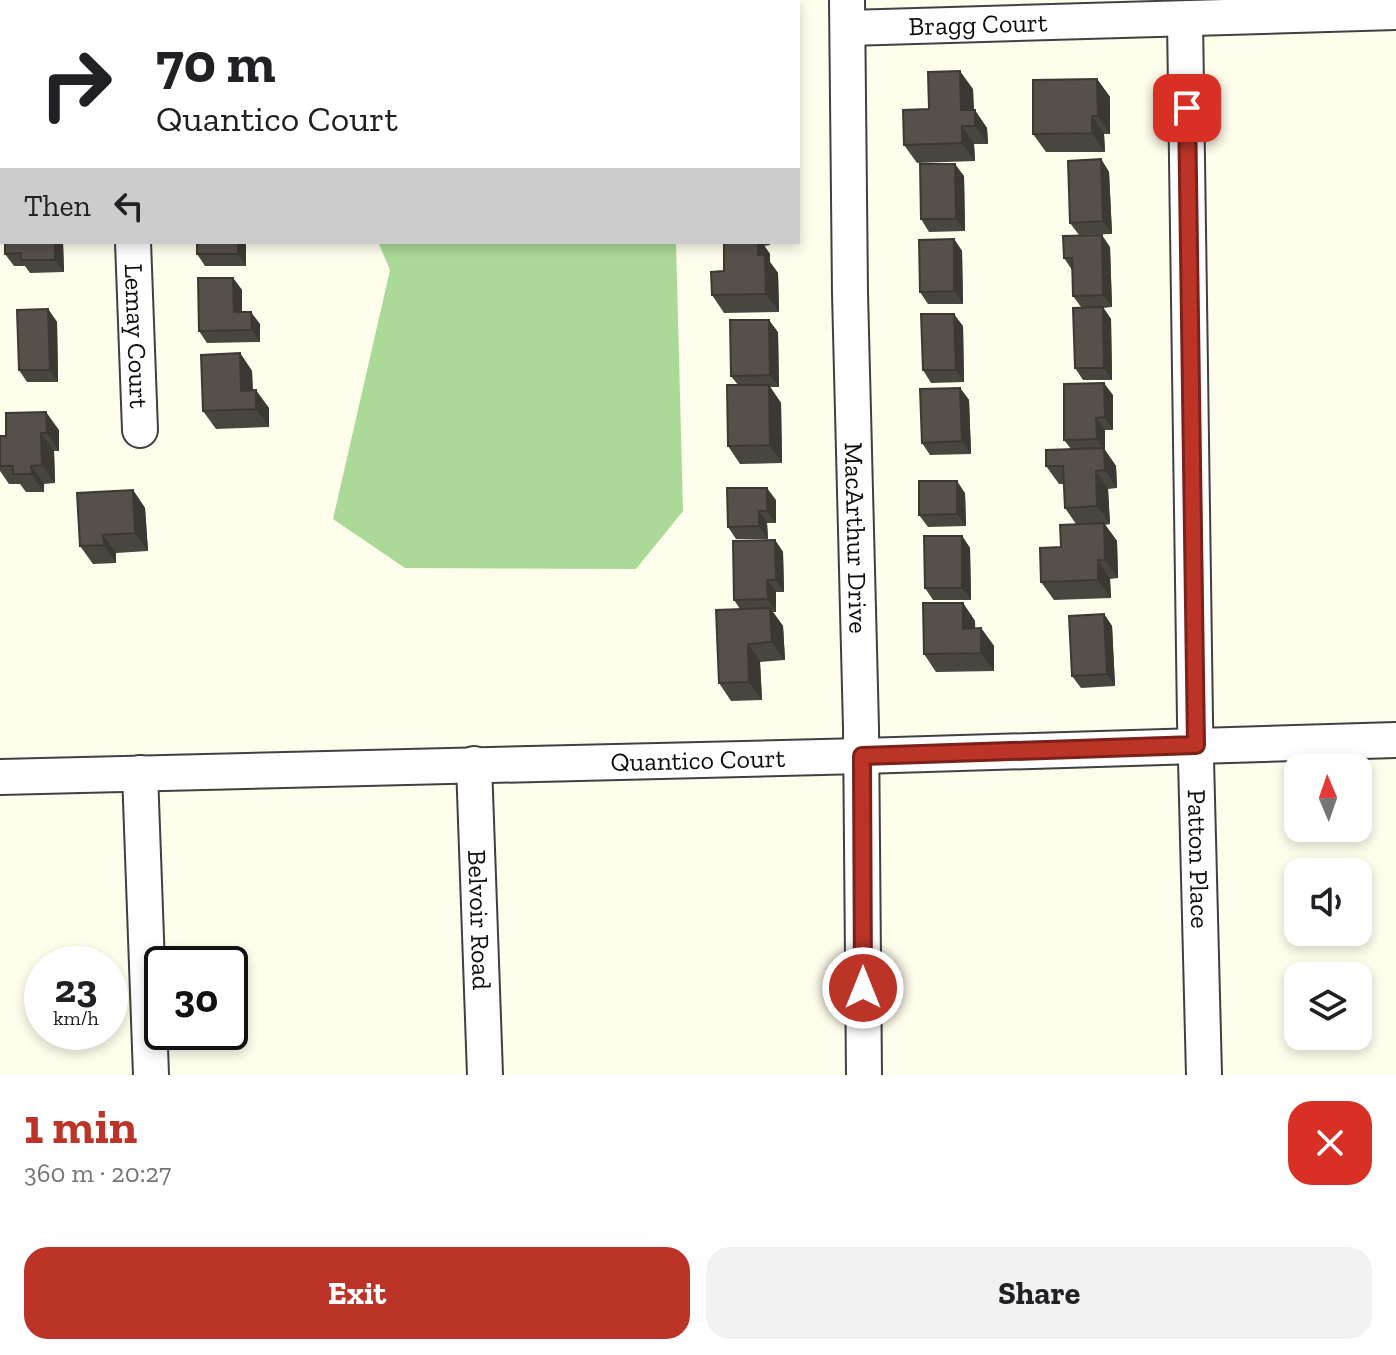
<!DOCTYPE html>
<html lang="en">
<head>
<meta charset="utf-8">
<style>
  body { margin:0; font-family:"Zilla Slab",serif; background:#f2f2f2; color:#202124; height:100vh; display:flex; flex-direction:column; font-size:30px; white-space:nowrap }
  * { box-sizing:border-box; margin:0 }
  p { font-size:26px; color:#757577 }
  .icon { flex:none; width:44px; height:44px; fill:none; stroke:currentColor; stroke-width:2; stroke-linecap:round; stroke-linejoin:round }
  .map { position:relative; height:1075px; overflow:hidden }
  .sheet { display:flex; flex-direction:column; background:#fff; flex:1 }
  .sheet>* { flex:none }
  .hud { position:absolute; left:0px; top:0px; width:800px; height:244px; box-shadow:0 4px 12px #0003; background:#fff; color:#202124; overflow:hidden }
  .needle { width:52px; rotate:358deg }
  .fabs { position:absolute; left:1284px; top:754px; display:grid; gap:16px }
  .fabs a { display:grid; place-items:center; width:88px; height:88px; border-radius:16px; background:#fff; box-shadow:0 4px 12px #0003; font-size:40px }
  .speed { position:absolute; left:24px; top:946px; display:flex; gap:16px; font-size:40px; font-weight:700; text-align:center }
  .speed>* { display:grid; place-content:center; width:104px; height:104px; border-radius:50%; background:#fff; box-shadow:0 4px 12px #0003; line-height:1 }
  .speed small { font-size:20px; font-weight:400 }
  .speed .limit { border:4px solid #111; border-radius:12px; background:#fff; color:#111 }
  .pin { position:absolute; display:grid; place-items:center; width:68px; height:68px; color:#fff; margin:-34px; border-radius:16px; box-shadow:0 4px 12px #0006 }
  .me { position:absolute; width:88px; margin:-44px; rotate:0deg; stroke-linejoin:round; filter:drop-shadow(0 0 6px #0008) }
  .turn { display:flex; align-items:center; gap:28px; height:168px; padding:0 24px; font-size:36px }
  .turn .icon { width:104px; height:104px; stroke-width:2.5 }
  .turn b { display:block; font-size:56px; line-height:68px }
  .then { display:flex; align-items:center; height:76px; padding:0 24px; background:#0003; gap:16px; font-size:30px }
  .round { display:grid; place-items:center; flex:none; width:84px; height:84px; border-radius:24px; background:#f2f2f2 }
  .summary { display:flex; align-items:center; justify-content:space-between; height:136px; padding:0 24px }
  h1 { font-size:48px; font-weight:700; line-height:60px; color:#bb3427 }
  .primary-button { display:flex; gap:16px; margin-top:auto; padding:16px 24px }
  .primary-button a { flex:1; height:92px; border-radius:24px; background:#bb3427; color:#fff; font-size:32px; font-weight:700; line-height:92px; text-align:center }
  .primary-button a+a { background:#f2f2f2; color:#202124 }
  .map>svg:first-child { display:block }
  .forest { fill:#abd997 }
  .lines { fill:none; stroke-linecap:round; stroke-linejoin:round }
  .minor-casing { stroke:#404040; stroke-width:38 }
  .minor { stroke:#fff; stroke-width:34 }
  .wall { fill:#49453f }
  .shaded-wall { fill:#3c3833 }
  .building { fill:#555049; stroke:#3c3833; stroke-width:2 }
  .route-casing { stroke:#7a2219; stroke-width:20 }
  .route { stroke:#bb3427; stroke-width:14 }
  .labels { text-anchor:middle; stroke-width:8; stroke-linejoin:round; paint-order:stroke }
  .street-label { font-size:26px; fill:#0d0d0d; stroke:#fff }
</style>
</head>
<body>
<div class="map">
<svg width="1396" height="1075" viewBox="0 0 1396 1075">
  <rect width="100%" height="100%" fill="#fffeed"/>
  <g class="forest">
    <rect x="316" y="0" width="359" height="2"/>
    <path d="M378 242H676L683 511 636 569 405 568 333 519 390 270Z"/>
  </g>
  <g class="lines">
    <g class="minor-casing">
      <g id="minor">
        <path d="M126 0V2"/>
        <path id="s1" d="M847 0 850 293 861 728 864 1075"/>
        <path id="s2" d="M1185 19 1195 720 1204 1075"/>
        <path id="s3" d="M848 28 1396 12"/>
        <path d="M0 155H2"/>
        <path id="s4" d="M133 242 140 430"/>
        <path id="s5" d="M474 764 485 1075"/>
        <path d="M140 773 151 1075"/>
        <path id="s6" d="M0 777 862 756 1396 740"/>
      </g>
    </g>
    <use href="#minor" class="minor"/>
  </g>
  <g class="wall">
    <path d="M1097 79 1110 97V134H1104L1105 152H1046L1033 134Z"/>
    <path d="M973 89 974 110 987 128 988 144H974L975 161 917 163 904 145 929 109Z"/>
    <path d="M1101 159 1109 172 1112 234 1079 235 1070 223Z"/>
    <path d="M964 176 965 231 929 232 921 219Z"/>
    <path d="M954 239 962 251 963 304H928L920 292Z"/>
    <path d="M63 242 64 272 30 273 25 266H14L5 254Z"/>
    <path d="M246 242V266H205L197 254Z"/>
    <path d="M724 242H770V245L764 246 770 254V262L778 273 779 312 724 313 712 295 724 271Z"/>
    <path d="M1110 247 1112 307 1103 308 1111 319 1112 380H1083L1075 368 1081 307 1073 296 1072 270 1064 258Z"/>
    <path d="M233 278 242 290V312L260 324V342L207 343 199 331Z"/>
    <path d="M48 309 57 322 58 382H27L19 370Z"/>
    <path d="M963 326 964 382 931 383 923 370Z"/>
    <path d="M778 332 779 387H770L781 403 782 463 740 464 728 446 738 385 731 376Z"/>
    <path d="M240 353 252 371 253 390 269 408V427L216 429 203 411Z"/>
    <path d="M960 388 969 400 971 454 930 455 922 443Z"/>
    <path d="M1113 395V430H1105V450L1116 466 1117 488 1108 489 1110 524 1105 525 1117 541 1118 578 1110 579 1111 598 1054 600 1041 582 1061 547 1076 524 1065 508 1064 484H1059L1046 466 1071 449 1064 440Z"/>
    <path d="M59 430V451H54L55 483 44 484V492H26L20 484H9L0 471V436Z"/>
    <path d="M133 490 145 508 148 551 116 553V563L93 564 80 546Z"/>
    <path d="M965 493 966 526 928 527 919 515Z"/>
    <path d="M776 500V523H767L768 539H736L728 527Z"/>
    <path d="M962 536 970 548 971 600H933L925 588Z"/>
    <path d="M775 540 783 552 784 592H776V612H773L783 626 785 660 760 662 762 700 731 701 719 683 740 609 734 600Z"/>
    <path d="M963 603 975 621V628H981L994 646V671L936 672 924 654Z"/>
    <path d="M1104 614 1112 626 1115 686 1081 688 1072 676Z"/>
  </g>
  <g class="shaded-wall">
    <path d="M960 71 973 89 974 126 961 110Z"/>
    <path d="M1097 79 1110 97V134L1098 116Z"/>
    <path d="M975 110 987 128 988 144 975 126Z"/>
    <path d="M1092 116 1104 134 1105 152 1092 133Z"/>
    <path d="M962 126 974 144 975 161 962 143Z"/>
    <path d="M1101 159 1109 172 1112 234 1103 221Z"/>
    <path d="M955 164 964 176 965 231 956 219Z"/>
    <path d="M1102 235 1110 247 1112 307 1103 295Z"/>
    <path d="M954 239 962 251 963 304 954 291Z"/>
    <path d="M55 242H63L64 272 55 260Z"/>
    <path d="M238 242H246V266L238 254Z"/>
    <path d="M758 242H762L770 254V262L778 273 779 312 766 294 758 255Z"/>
    <path d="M233 278 242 290V324L234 312Z"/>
    <path d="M1103 307 1111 319 1112 380 1104 368Z"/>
    <path d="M48 309 57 322 58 382 50 370Z"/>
    <path d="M251 312 260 324V342L252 330Z"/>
    <path d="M954 314 963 326 964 382 956 370Z"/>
    <path d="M769 320 778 332 779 387 770 375Z"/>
    <path d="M240 353 252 371 253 409 241 391Z"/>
    <path d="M1104 383 1113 395V430L1105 417Z"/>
    <path d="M769 385 781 403 782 463 770 445Z"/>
    <path d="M960 388 969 400 971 454 962 441Z"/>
    <path d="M256 390 269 408V427L256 409Z"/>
    <path d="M46 412 59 430V451L47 433Z"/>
    <path d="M1096 418 1105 430V450L1116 466 1117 488 1105 470 1104 450 1097 439Z"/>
    <path d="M41 433 54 451 55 483 42 465Z"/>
    <path d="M31 466 44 484V492L32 474Z"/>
    <path d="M1096 471 1108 489 1110 524 1097 506Z"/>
    <path d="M957 481 965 493 966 526 957 514Z"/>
    <path d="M767 488 776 500V523L767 511Z"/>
    <path d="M133 490 145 508 148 551 135 533Z"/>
    <path d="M759 511 767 523 768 539 759 526Z"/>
    <path d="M1104 523 1117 541 1118 578 1105 560Z"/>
    <path d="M103 535 116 553V563L104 545Z"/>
    <path d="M962 536 970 548 971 600 962 588Z"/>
    <path d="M775 540 783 552 784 592 776 580Z"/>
    <path d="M1098 560 1110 579 1111 598 1098 580Z"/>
    <path d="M767 580 776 592V612L768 599Z"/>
    <path d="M963 603 975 621 976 647 963 629Z"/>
    <path d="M770 608 783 626 785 660 772 642Z"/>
    <path d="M1104 614 1112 626 1115 686 1107 674Z"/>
    <path d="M981 628 994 646V671L981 653Z"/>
    <path d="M748 644 760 662 762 700 749 682Z"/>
  </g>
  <g class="building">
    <rect x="199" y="0" width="30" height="2"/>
    <rect x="724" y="0" width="33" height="2"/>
    <rect x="0" y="29" width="2" height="51"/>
    <path d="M960 71 961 110H975V126H962V143L904 145 903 110 929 109 928 72Z"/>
    <path d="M1097 79 1098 116H1092V133L1033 134V80Z"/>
    <path d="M1101 159 1103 221 1070 223 1068 161Z"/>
    <path d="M920 164H955L956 219H921Z"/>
    <path d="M1102 235 1103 295 1073 296 1072 258H1064L1063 236Z"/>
    <path d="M954 239V291L920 292 919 240Z"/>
    <path d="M5 242H55V260H21V253L5 254Z"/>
    <rect x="197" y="242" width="41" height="12"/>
    <path d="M724 242H758V255H765L766 294 712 295 711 272 724 271Z"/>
    <path d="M198 278H233L234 312H251L252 330 199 331Z"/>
    <path d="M1103 307 1104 368H1075L1073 308Z"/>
    <path d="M48 309 50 370H19L17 310Z"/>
    <path d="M921 314H954L956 370H923Z"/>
    <path d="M730 320H769L770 375 731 376Z"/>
    <path d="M240 353 241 391 256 390V409L203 411 201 355Z"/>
    <path d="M1104 383 1105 417 1096 418 1097 439 1064 440V384Z"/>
    <path d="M727 385H769L770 445 728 446Z"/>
    <path d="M960 388 962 441 922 443 920 389Z"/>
    <path d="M46 412 47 433H41L42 465 31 466 32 474H13V466H0V436H6V413Z"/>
    <path d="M1104 448 1105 470 1096 471 1097 506 1065 508 1063 466H1046V450Z"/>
    <path d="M919 481H957V514L919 515Z"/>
    <path d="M727 488H767V511H759V526L728 527Z"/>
    <path d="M133 490 135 533 103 535 104 545 80 546 77 493Z"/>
    <path d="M1104 523 1105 560H1098V580L1041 582 1040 548 1061 547 1060 525Z"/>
    <path d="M924 536H962V588H925Z"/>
    <path d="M775 540 776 580H767L768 599 734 600 733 541Z"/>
    <path d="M923 603H963V629L981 628V653L924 654Z"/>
    <path d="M770 608 772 642 748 644 749 682 719 683 716 610Z"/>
    <path d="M1104 614 1107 674 1072 676 1069 616Z"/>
  </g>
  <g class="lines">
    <g class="route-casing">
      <path id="route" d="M863 988 862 756 1196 745 1187 108"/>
    </g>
    <use href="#route" class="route"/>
  </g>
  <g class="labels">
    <g class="street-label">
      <text dy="9" stroke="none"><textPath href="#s3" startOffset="130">Bragg Court</textPath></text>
      <text dy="9" stroke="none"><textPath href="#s4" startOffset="94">Lemay Court</textPath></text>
      <text dy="9" stroke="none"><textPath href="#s1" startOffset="538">MacArthur Drive</textPath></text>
      <text dy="9" stroke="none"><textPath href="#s6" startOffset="698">Quantico Court</textPath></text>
      <text dy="9" stroke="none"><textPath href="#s2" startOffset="840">Patton Place</textPath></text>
      <text dy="9" stroke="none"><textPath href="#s5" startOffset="156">Belvoir Road</textPath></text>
    </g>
  </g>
</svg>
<div class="fabs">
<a><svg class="needle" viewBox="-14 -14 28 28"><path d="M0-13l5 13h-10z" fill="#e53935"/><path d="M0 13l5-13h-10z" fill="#757577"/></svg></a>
<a><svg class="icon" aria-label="sound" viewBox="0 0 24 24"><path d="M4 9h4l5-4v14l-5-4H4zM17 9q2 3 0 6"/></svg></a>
<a><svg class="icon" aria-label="layers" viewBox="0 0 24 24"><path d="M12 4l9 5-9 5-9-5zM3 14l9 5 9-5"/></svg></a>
</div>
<div class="speed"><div>23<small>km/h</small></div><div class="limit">30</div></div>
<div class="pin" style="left:1187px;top:108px;background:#d93025"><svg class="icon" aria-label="arrive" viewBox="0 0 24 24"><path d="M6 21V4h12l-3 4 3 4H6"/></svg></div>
<svg class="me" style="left:863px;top:988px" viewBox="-20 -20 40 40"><circle r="17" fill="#bb3427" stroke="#fff" stroke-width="3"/><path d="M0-11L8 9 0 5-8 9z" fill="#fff"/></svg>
<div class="hud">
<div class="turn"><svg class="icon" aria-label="right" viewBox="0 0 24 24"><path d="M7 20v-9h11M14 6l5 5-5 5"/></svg><div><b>70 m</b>Quantico Court</div></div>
<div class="then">Then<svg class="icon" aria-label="left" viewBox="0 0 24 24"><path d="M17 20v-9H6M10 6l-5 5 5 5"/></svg></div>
</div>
</div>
<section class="sheet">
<div class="summary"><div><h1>1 min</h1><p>360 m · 20:27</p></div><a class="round" style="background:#d93025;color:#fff"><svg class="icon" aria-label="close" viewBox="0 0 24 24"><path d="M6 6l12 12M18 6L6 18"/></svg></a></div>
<div class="primary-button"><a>Exit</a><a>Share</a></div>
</section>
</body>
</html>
